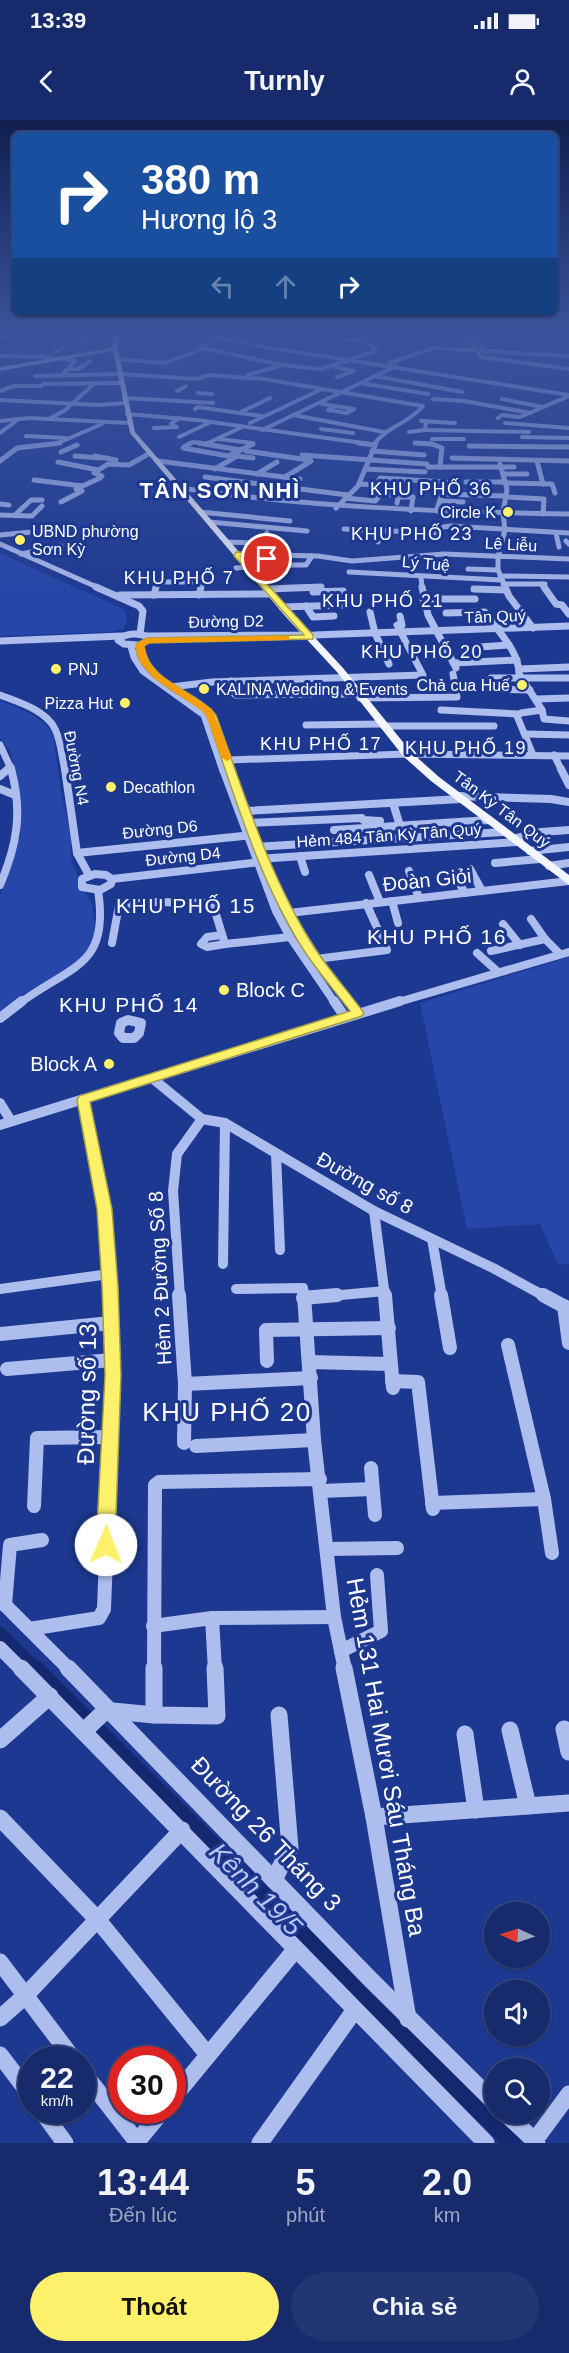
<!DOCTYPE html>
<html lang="vi">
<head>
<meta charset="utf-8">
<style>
  body { margin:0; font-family:Helvetica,sans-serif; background:#233674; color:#f1f3f6; height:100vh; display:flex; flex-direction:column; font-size:22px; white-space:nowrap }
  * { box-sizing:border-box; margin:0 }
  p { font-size:20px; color:#9ea7c2 }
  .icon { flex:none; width:33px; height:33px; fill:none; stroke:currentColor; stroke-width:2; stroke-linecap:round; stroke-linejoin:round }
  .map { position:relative; height:2023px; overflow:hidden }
  .drawer { display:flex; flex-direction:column; background:#162a6c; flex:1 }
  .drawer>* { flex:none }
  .guide { position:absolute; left:12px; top:12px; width:546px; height:183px; border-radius:9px; box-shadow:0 2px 4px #0004,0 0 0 2px #35467f; background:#1a4fa0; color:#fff; overflow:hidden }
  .needle { width:39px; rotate:273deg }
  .controls { position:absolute; left:484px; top:1782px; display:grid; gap:12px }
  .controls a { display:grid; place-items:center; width:66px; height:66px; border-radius:50%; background:#162a6c; box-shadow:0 2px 4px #0004,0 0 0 2px #35467f; font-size:30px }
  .speed { position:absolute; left:18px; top:1926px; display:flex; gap:12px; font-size:30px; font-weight:700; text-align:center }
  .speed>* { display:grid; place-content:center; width:78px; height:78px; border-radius:50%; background:#162a6c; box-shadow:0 2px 4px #0004,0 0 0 2px #35467f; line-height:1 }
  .speed small { font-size:15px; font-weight:400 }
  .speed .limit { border:9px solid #d22; background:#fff; color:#111 }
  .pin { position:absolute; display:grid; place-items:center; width:51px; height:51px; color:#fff; margin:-26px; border:3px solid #fff; border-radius:50%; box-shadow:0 2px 6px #0007 }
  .me { position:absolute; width:66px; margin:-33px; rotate:1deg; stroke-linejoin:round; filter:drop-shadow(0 0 4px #0008) }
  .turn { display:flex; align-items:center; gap:21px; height:126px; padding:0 30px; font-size:27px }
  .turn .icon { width:78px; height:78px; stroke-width:2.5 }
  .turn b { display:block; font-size:42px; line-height:51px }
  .lanes { display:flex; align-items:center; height:57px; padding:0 30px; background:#0003; justify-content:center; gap:30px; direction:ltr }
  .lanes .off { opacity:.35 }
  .eta { display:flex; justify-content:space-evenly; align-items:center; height:102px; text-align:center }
  .eta b { font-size:36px; font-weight:800; line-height:42px }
  .cta { display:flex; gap:12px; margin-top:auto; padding:12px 30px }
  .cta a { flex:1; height:69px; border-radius:36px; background:#fdf16b; color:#111; font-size:24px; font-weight:800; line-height:69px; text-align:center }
  .cta a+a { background:#233674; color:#f1f3f6 }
  .status { display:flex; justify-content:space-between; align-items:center; height:42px; padding:0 30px; background:#162a6c; direction:ltr }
  .status svg { height:16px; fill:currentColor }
  header { display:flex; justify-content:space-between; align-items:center; height:78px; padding:0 30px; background:#162a6c; font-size:27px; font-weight:800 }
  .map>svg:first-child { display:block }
  .green { fill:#2646a9 }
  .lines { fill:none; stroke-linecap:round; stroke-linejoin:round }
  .canal-far1 { stroke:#14286f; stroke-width:14 }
  .canal { stroke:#14286f; stroke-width:17 }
  .minor-far6 { stroke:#adbdee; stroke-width:4 }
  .minor-far5 { stroke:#adbdee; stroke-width:5 }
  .minor-far4 { stroke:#adbdee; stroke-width:7 }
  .minor-far3 { stroke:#adbdee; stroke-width:8 }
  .minor-far2 { stroke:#adbdee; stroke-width:10 }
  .minor-far1 { stroke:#adbdee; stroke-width:14 }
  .minor { stroke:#adbdee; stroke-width:17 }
  .major { fill:#f3f6ff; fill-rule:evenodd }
  .route { fill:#fdf16b; stroke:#a49d46; stroke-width:1.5 }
  .slow { fill:#f59e0b }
  .poi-dot { fill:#fdf16b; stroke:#1d3890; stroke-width:2 }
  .labels { text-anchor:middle; stroke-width:6; stroke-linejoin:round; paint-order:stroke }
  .far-poi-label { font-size:16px; fill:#fff; stroke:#1d3890; text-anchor:start }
  .far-street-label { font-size:16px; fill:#fff; stroke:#1d3890 }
  .far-neighbourhood-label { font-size:18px; letter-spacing:1.5px; fill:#fff; stroke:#1d3890 }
  .street-label { font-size:20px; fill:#fff; stroke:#1d3890 }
  .poi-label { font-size:20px; fill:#fff; stroke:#1d3890; text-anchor:start }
  .neighbourhood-label { font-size:21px; letter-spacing:1.5px; fill:#fff; stroke:#1d3890 }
  .far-district-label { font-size:22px; font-weight:bold; letter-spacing:1.5px; fill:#fff; stroke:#1d3890 }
  .near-street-label { font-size:24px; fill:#fff; stroke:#1d3890 }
  .near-neighbourhood-label { font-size:26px; letter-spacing:1.5px; fill:#fff; stroke:#1d3890 }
  .near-water-label { font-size:26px; font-style:italic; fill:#b9c8f5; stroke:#1d3890 }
</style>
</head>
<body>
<div class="status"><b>13:39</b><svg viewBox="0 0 49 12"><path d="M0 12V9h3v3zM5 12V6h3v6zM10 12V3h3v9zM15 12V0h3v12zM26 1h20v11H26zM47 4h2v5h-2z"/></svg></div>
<header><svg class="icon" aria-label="back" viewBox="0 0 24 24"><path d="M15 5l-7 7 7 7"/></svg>Turnly<svg class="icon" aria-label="person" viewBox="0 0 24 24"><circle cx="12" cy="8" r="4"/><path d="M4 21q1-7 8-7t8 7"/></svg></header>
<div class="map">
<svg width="569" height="2023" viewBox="0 0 569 2023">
  <rect width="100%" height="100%" fill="#1d3890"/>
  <g class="green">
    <path d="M0 433 125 490 127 503 123 509 111 512 0 516Z"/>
    <path d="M0 581C18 588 43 596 53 614L61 673 71 715V738L81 767 92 784 95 808 91 827 73 845 27 872 0 892V776L21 714 11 632 0 618Z"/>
    <path d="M569 837V1144L558 1145 540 1104 467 1109 420 883Z"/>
  </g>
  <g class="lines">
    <path class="canal-far1" d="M0 1514 36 1550"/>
    <path class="canal" d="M35 1548 512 2023"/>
    <g class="minor-far6">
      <path d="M197 210 204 214 259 226 569 275"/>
      <path d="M498 210 540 216 551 211"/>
      <path d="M550 210 569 212"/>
      <path d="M463 211 481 237 569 249"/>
      <path d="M470 212 487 210"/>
      <path d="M473 212 487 233"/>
      <path d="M0 217 117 214"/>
      <path d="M218 218 199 227 282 245 321 249 376 231 357 210"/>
      <path d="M348 220 365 218"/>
      <path d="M80 224 93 215"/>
      <path d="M55 232 63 228"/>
      <path d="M0 236 52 237"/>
      <path d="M61 238 75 241 61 256"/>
      <path d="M117 239 165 243 205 228"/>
      <path d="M389 243 434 228 569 236"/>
      <path d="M335 247 354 251 337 257"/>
      <path d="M67 249H78L90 241"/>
      <path d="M248 255 282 245"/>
      <path d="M35 256 119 254 197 259 208 255 264 259 423 286C407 305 389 305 374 324"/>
      <path d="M375 256 462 272"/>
      <path d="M360 263 428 274"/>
      <path d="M43 264 121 263"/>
      <path d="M0 271 14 266H41"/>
      <path d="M177 271 186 266"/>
      <path d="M198 273 212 274"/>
      <path d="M124 278 213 283"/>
      <path d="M433 279 464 281 531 293"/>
      <path d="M502 279 543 287"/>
      <path d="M0 280 99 285 125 283"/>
      <path d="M322 284 335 286"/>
      <path d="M335 286 354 289 347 293 328 290Z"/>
      <path d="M195 289 198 287 262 296"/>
      <path d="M241 292 270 278"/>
      <path d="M127 294 197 300 370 324"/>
      <path d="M293 295 384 312"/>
      <path d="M498 298 502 295 520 297 569 276"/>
      <path d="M49 299 64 291 95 263"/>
      <path d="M0 301 29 298 129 303"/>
      <path d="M421 301 455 303"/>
      <path d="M426 301 425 310 529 312"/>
      <path d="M250 303 320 270"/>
      <path d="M505 303 569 308"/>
      <path d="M154 308 177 307 171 304 179 298"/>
      <path d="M321 309 353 313"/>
      <path d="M262 310 396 246"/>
      <path d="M409 312 425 310"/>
      <path d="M0 313 16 301"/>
      <path d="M26 316 66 318"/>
      <path d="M179 317 211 302"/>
      <path d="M522 317 569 318"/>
      <path d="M218 319 253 323"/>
      <path d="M432 319H464"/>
      <path d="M415 323 433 324"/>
      <path d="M56 324 102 304"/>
      <path d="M189 324 193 322 208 324"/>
      <path d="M206 324 242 307"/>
    </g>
    <g class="minor-far5">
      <path d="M199 323 241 330"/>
      <path d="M359 323 374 325"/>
      <path d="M415 323 432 324 442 328 440 347"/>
      <path d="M206 324 208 323"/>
      <path d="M469 326 569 327"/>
      <path d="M184 327 191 323"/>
      <path d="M183 328 228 336 253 324"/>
      <path d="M246 331 309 340"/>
      <path d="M372 331 424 335"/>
      <path d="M61 332 77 325"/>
      <path d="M302 335 427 344 428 347H514"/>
      <path d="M75 336 101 338"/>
      <path d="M95 336 116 340"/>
      <path d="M452 338 569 341"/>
      <path d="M0 341 17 328 60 323"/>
      <path d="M158 341 300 359"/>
      <path d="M537 341 543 364"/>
      <path d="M58 342 98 350"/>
      <path d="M500 344 507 369 503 393 505 410 498 437V450L506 468"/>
      <path d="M215 349 237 336 253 338"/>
      <path d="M365 349 425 352"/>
      <path d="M257 354 277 342"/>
      <path d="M503 354H527"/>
      <path d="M205 357 348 375"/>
      <path d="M285 357 311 341"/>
      <path d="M34 360 83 366"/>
      <path d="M466 362H505"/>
      <path d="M505 363 552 364 555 373"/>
      <path d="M359 364 377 365 380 358 446 362"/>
      <path d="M180 368C309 387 439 392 569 394"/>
      <path d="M506 377 544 379 543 394"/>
      <path d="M345 378 375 381 381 374 390 375"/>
      <path d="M443 381 463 382"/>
      <path d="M61 382 82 371 76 369 100 358 102 356 94 353 108 344 129 345 150 333"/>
      <path d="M397 383 398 377H413L411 391"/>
      <path d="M0 384 9 385"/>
      <path d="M336 388 358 366 376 323"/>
      <path d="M200 392 290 401"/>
      <path d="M439 392 437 389 442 374 506 376"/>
      <path d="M0 395 32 396 42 386"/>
      <path d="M15 395 31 380H42"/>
      <path d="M209 402 307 411"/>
      <path d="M344 409 438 413 443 407 451 406 569 413"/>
      <path d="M556 413 559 427"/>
      <path d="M0 415 53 410"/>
      <path d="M566 421 569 424"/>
      <path d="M226 422 258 423 267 413"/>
      <path d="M378 422 383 410"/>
      <path d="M0 424 99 468"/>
      <path d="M21 434 61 426"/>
      <path d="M236 434 318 436 352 441 444 434 569 439"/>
      <path d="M275 445H306L312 436"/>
      <path d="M236 448 248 447"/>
      <path d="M468 449 498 450"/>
      <path d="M349 452 501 460"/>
      <path d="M500 456 568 457"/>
      <path d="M421 457 422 468"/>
      <path d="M503 464H545"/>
      <path d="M542 464 545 468"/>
      <path d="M156 468 157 462H202L201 468"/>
      <path d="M287 468 321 467"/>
    </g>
    <g class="minor-far4">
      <path d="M96 467 139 486 143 491 140 514"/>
      <path d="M422 467 428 495 456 548"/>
      <path d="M505 467 509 476 533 508"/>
      <path d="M544 467 556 484 562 485 569 494"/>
      <path d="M268 469 321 467"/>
      <path d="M474 469 506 470"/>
      <path d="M313 472 343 471"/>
      <path d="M120 475 272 474"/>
      <path d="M154 475 156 467"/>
      <path d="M199 475 201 467"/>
      <path d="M423 479H475"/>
      <path d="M306 486 313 497 334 496"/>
      <path d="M282 487 347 485"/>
      <path d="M370 492 375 513 389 544"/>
      <path d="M446 493 485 492C497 511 519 530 519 554L542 590 521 593 517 596 533 635"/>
      <path d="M146 516 314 515 569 506"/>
      <path d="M0 521 122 516"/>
      <path d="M138 525 124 524 118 520C126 513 136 513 146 516L148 520"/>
      <path d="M139 525 147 545"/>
      <path d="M131 526 134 537 143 551 204 595 223 651"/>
      <path d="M479 527 509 525"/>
      <path d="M454 543 517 540"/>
      <path d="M520 549 569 547"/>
      <path d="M491 558H569"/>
      <path d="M231 561 233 573 236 575 357 574"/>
      <path d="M171 567 212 562 423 555 397 505H402L400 496"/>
      <path d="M489 569 530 570"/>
      <path d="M0 575C18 582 46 590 55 609 61 621 62 638 65 651"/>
      <path d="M360 578 457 577 453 554"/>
      <path d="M537 579 569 578"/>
      <path d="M441 590 518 594"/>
      <path d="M542 590 544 599 569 601"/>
      <path d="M306 605 383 604"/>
      <path d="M384 606H494"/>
      <path d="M217 611 230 651"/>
      <path d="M525 614 569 615"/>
      <path d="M0 625 12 651"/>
      <path d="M554 635 562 651"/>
      <path d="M228 640 407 634 569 636"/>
      <path d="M6 651 11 647"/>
    </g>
    <g class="minor-far3">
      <path d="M65 649 77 733 89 755"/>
      <path d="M223 649 276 791 290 817 335 883"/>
      <path d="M230 649 233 659"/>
      <path d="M561 649 569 665"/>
      <path d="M0 656 8 649"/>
      <path d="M0 669 15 675"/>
      <path d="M457 676 551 679 569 682"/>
      <path d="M393 683 400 706"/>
      <path d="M243 685C271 761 299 819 350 883"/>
      <path d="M245 691 461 679"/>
      <path d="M249 703 362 698 363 700 380 701"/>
      <path d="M334 710 489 700"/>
      <path d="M513 719 541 712 569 710"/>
      <path d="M253 727 504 712"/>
      <path d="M530 731 569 727"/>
      <path d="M77 733 253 715"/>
      <path d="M300 736 305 752"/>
      <path d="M257 739 517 722"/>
      <path d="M495 743 540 739"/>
      <path d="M549 746 569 743"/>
      <path d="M470 749 482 771"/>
      <path d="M409 751 419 778"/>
      <path d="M453 752 465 773"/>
      <path d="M95 754 106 755 112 759 111 764 100 770 82 767V759Z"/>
      <path d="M369 755 380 782"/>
      <path d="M112 759 261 742"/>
      <path d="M0 765C17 725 23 692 11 649"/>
      <path d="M392 781 398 803"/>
      <path d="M289 793 569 761"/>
      <path d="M531 799 545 819"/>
      <path d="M503 804 520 825"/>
      <path d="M222 815 207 817 201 824 207 827 225 824"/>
      <path d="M112 823 119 785 152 782 208 783 215 791 225 824 290 817"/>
      <path d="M491 831 545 819 560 834"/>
      <path d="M477 833 498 852"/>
      <path d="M316 839 387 830 366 783"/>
      <path d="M20 883C71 845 110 847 98 770"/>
      <path d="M395 883 569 832"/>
    </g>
    <g class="minor-far2">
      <path d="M334 881 345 897"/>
      <path d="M348 881 358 893"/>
      <path d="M0 898 22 881"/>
      <path d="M128 900 141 903 139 913 134 918H123L119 913 121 903Z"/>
      <path d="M152 958 202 999 225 1003 374 1091 493 1148 546 1177"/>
      <path d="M83 979 105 1089 110 1177"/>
      <path d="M0 983 11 1001"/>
      <path d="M0 1005 400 881"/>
      <path d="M276 1034 280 1130"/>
      <path d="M374 1091 385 1177"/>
      <path d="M432 1119 442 1177"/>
      <path d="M223 1144 225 1003"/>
      <path d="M0 1169 109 1154"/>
      <path d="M236 1169 303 1168 304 1177"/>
      <path d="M180 1177 173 1071 177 1034 202 999"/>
      <path d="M319 1177 385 1171"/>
    </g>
    <g class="minor-far1">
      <path d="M179 1175 185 1264 184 1323"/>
      <path d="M304 1175 314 1320 334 1497 345 1550"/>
      <path d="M385 1175 393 1268"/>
      <path d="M441 1175 450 1228"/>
      <path d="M543 1175 569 1189"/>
      <path d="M303 1178 337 1175"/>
      <path d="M564 1186 569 1223"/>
      <path d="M0 1214 111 1203"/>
      <path d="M508 1225 544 1379 552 1433"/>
      <path d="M267 1241 266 1210 389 1208"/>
      <path d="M309 1242 389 1244"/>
      <path d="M7 1249 112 1240"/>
      <path d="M392 1261 418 1262 433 1389"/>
      <path d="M185 1264 311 1258"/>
      <path d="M196 1326 314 1320"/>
      <path d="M371 1348 375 1395"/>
      <path d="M321 1371 372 1369"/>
      <path d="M432 1383 544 1379"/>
      <path d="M34 1386 37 1318 110 1317"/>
      <path d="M328 1429 397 1428"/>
      <path d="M0 1480 70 1550"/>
      <path d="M5 1485 10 1425 42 1420"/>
      <path d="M212 1498 215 1550"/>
      <path d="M153 1506 212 1498 334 1497"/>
      <path d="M29 1509 99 1498 104 1489 113 1255 110 1175"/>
      <path d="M0 1528 22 1550"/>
      <path d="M341 1531 381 1511 377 1455"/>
      <path d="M154 1550 155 1365 159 1362 320 1359"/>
    </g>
    <g class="minor">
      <path d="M21 1548 486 2023"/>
      <path d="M68 1548 370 1859 495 1983"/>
      <path d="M344 1548 374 1697 408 1899"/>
      <path d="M154 1595V1548"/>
      <path d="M564 1609 569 1632"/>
      <path d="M510 1610 528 1686"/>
      <path d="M84 1611 103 1593 113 1591 154 1595 217 1596 215 1548"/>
      <path d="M465 1614 476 1690"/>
      <path d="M0 1620 50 1576"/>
      <path d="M374 1697 569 1683"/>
      <path d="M0 1698 97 1799 208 1935"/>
      <path d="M274 1760 290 1728 279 1595"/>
      <path d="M0 1842 74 1940"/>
      <path d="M0 1898 25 1876 182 1710"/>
      <path d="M0 1935 32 1977"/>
      <path d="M82 1951 138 2023"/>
      <path d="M172 1979 295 1830"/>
      <path d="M41 1990 65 2023"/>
      <path d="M506 1994 537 2023"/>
      <path d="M535 2020 569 1974"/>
      <path d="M136 2023 163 1990"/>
      <path d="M260 2023 354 1891"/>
    </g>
    <path class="major" d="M114 210H120L118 229 135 312 292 493 343 548 411 632 439 657 569 755V765L431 661 403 636 337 552 286 497 130 313 113 231 0 251V247L112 228Z"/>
  </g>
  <linearGradient id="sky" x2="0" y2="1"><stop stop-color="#101f4f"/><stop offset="0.43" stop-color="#3a539c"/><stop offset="1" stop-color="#3a539c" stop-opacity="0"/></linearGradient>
  <rect width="569" height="494" fill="url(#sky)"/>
  <path class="route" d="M236 432H266L269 440H264L261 436H242L313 515V519L149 523 144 526C149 563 195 569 216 595 244 673 269 756 314 827 329 850 348 871 364 893L362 896 90 982 112 1089 118 1166 121 1255 115 1425 112 1430 106 1433 99 1430 96 1425 105 1255 102 1166 97 1089 77 980 79 976 350 891C335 871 317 851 303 829 258 758 234 674 207 596L202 589C182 576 130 551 137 523L147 518 304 515 234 436Z"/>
  <path class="slow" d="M289 516V520H286L149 523 144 526 148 541 160 555 212 589 232 638 227 641 222 638 205 593 154 558 140 542 135 525 147 518Z"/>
  <g class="poi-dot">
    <circle cx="508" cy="392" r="6"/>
    <circle cx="20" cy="420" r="6"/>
    <circle cx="56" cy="549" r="6"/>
    <circle cx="522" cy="565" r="6"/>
    <circle cx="204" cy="569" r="6"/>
    <circle cx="125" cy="583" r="6"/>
    <circle cx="111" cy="667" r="6"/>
    <circle cx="224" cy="870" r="6"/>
    <circle cx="109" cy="944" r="6"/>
  </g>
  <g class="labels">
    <g class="far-poi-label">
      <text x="496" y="398" text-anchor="end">Circle K</text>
      <text x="32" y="417">UBND phường<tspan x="32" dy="18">Sơn Kỳ</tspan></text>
      <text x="68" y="555">PNJ</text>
      <text x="510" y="571" text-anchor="end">Chả cua Huế</text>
      <text x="216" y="575">KALINA Wedding &amp; Events</text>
      <text x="113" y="589" text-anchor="end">Pizza Hut</text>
      <text x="123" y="673">Decathlon</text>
    </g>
    <g class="far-street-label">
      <text transform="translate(511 424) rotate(3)" y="6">Lê Liễu</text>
      <text transform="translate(426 443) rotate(5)" y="6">Lý Tuệ</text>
      <text transform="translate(495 496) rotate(-2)" y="6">Tân Quý</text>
      <text transform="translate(226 501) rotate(-1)" y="6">Đường D2</text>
      <text transform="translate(77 648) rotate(79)" y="6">Đường N4</text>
      <text transform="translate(502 689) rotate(37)" y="6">Tân Kỳ Tân Quý</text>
      <text transform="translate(160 709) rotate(-6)" y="6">Đường D6</text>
      <text transform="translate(389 715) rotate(-4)" y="6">Hẻm 484 Tân Kỳ Tân Quý</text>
      <text transform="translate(183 736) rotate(-6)" y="6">Đường D4</text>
    </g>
    <g class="far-neighbourhood-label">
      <text x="431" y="375">KHU PHỐ 36</text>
      <text x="412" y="420">KHU PHỐ 23</text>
      <text x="179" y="464">KHU PHỐ 7</text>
      <text x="383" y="487">KHU PHỐ 21</text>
      <text x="422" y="538">KHU PHỐ 20</text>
      <text x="321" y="630">KHU PHỐ 17</text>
      <text x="466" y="634">KHU PHỐ 19</text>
    </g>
    <g class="street-label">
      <text transform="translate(427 760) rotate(-6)" y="7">Đoàn Giỏi</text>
      <text transform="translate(365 1063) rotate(29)" y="7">Đường số 8</text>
      <text transform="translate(160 1158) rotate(-93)" y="7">Hẻm 2 Đường Số 8</text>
    </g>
    <g class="poi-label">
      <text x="236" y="877">Block C</text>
      <text x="97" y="951" text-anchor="end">Block A</text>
    </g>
    <g class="neighbourhood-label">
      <text x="186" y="793">KHU PHỐ 15</text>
      <text x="437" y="824">KHU PHỐ 16</text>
      <text x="129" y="892">KHU PHỐ 14</text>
    </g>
    <g class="far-district-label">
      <text x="220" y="378">TÂN SƠN NHÌ</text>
    </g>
    <g class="near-street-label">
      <text transform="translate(87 1274) rotate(-89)" y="8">Đường số 13</text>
      <text transform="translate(386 1637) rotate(80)" y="8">Hẻm 131 Hai Mươi Sáu Tháng Ba</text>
      <text transform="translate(266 1714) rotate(46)" y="8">Đường 26 Tháng 3</text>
    </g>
    <g class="near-neighbourhood-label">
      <text x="227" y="1301">KHU PHỐ 20</text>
    </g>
    <g class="near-water-label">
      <text transform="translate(256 1769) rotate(45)" y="9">Kênh 19/5</text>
    </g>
  </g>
</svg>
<div class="controls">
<a><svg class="needle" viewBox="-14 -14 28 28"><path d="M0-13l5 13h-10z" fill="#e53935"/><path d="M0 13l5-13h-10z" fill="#9ea7c2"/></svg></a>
<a><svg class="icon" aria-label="sound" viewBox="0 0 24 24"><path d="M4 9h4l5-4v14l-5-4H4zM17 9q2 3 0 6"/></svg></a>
<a><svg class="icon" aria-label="search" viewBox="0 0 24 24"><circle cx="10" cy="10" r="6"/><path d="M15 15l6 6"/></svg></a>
</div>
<div class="speed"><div>22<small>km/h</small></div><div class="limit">30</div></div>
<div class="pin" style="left:267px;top:439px;background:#d93025"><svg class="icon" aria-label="arrive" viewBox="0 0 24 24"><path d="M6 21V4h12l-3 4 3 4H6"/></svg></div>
<svg class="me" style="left:106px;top:1425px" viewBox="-20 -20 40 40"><circle r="19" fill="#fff"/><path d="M0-13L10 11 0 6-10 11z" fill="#fdf16b"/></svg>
<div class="guide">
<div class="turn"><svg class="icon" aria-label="right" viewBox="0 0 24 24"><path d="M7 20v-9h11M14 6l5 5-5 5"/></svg><div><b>380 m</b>Hương lộ 3</div></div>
<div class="lanes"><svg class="icon off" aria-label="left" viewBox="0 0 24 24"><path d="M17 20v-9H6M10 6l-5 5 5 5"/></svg><svg class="icon off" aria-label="ahead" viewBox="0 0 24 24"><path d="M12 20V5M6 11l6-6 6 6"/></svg><svg class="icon" aria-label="right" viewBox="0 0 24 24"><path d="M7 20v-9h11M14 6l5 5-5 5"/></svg></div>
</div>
</div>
<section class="drawer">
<div class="eta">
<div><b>13:44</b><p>Đến lúc</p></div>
<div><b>5</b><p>phút</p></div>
<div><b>2.0</b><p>km</p></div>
</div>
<div class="cta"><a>Thoát</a><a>Chia sẻ</a></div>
</section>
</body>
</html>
